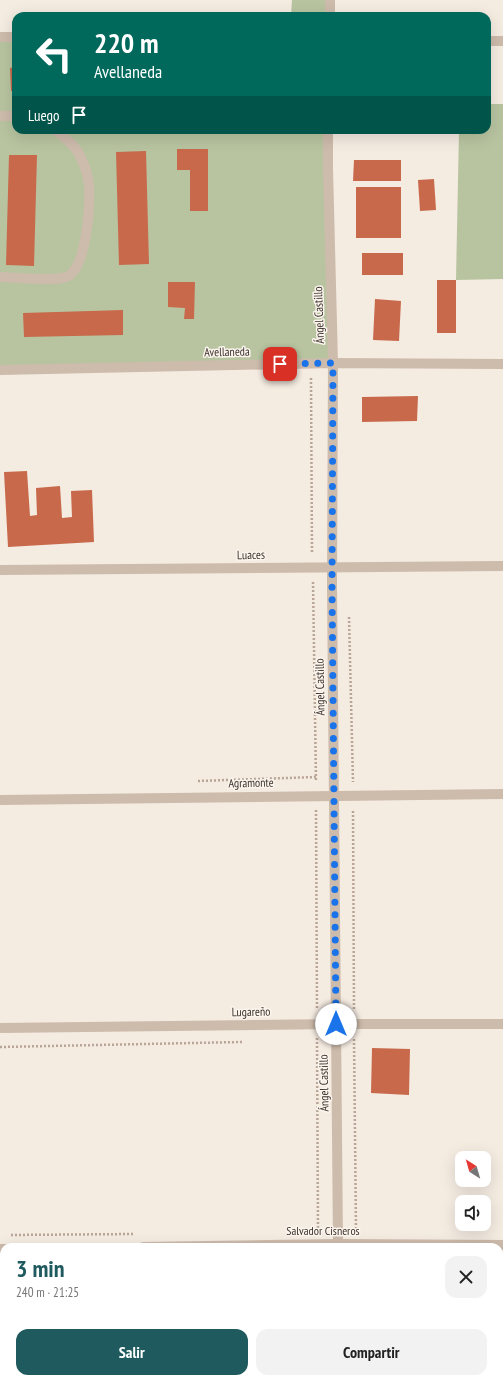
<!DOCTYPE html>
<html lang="es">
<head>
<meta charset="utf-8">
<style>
  body { margin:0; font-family:"PT Sans Narrow",sans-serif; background:#f2f2f2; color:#222; height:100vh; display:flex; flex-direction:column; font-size:15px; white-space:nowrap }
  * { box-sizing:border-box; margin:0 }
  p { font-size:13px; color:#767676 }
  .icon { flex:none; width:22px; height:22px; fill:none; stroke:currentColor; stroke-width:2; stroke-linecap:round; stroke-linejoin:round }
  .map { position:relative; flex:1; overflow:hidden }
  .details { position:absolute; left:0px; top:1243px; width:503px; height:140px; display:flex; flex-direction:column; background:#fff; border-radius:12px 12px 0 0; box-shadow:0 4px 16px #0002 }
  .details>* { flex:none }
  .top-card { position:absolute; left:12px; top:12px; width:479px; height:122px; border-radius:12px; box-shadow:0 4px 16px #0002; background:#00695c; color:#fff; overflow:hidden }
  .needle { width:26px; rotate:323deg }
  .controls { position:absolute; left:455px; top:1151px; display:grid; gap:8px }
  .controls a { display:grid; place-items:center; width:36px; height:36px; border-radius:8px; background:#fff; box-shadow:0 4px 16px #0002; font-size:20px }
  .pin { position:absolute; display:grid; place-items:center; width:34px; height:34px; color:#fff; margin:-17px; border-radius:8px; box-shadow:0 2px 6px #0006 }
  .me { position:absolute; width:44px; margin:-22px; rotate:0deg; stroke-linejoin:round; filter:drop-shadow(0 0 3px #0008) }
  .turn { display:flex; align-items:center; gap:14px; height:84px; padding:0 16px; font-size:18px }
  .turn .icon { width:52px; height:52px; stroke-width:2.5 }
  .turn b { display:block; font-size:28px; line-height:34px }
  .then { display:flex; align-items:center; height:38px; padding:0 16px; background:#0003; gap:8px; font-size:15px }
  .round { display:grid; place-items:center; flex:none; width:42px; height:42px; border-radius:12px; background:#f2f2f2 }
  .headline { display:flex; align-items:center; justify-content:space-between; height:68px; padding:0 16px }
  h1 { font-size:24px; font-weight:600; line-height:30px; color:#1f5a5e }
  .primary-button { display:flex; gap:8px; margin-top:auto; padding:8px 16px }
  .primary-button a { flex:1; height:46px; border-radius:12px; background:#1f5a5e; color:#fff; font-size:16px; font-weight:600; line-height:46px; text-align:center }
  .primary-button a+a { background:#f2f2f2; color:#222 }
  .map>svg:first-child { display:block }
  .green { fill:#b8c4a0 }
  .building { fill:#c8694b }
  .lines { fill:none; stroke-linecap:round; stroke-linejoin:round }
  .path { stroke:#b9a596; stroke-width:2.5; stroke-dasharray:2 2; stroke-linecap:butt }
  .minor { stroke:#cdbbac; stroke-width:10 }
  .rail { stroke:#3b302b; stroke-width:3; stroke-dasharray:1 3; stroke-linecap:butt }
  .route { stroke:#1a73e8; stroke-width:7; stroke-dasharray:0 12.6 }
  .labels { text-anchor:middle; stroke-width:3; stroke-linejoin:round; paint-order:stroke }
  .street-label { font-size:12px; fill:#3b302b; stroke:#fbf5ee }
</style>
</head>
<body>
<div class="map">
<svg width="503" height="1383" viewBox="0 0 503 1383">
  <rect width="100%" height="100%" fill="#f4ebe1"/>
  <g class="green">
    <path d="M292 0H330V16H291Z"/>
    <path d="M0 37H16V130H331L333 363 0 370Z"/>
    <path d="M487 104H503V279L456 280 459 130H487Z"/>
    <rect x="499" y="1255" width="4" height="43"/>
    <path d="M0 1266 4 1269V1297H0Z"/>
  </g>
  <g class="building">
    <path d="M16 67V91H11L10 68Z"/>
    <path d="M177 149H208V211H190V170H177Z"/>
    <path d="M146 151 149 264 119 265 116 152Z"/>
    <path d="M9 155H37L34 266 6 265Z"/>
    <path d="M354 160H401V181H353Z"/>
    <path d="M434 179 436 210 420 211 418 180Z"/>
    <rect x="356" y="187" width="45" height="51"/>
    <rect x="362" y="253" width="41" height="22"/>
    <rect x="437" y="280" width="19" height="53"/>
    <path d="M168 282H195L194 319H184L185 308 168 307Z"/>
    <path d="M375 299 401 301 399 341 373 340Z"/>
    <path d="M123 310V335L24 337 23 313Z"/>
    <path d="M418 396 417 421 362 422V397Z"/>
    <path d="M27 471 30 516 37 515 36 488 60 486 62 518 72 517 71 491 92 490 94 542 8 547 4 472Z"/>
    <path d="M372 1048 410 1049 409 1095 371 1093Z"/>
  </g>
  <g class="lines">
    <g class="path">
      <path d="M311 378 312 553"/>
      <path d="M313 582 316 781"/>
      <path d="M349 617 353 782"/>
      <path d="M198 781 316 777"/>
      <path d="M316 810 317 1009"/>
      <path d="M353 811 354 1010"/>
      <path d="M317 1038 318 1229"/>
      <path d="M354 1039 356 1230"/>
      <path d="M0 1047 242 1042"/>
      <path d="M11 1235 134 1234"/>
    </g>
    <g class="minor">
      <path d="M330 0V16"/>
      <path d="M0 37H16"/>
      <path d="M487 41H503"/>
      <path d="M0 116H16"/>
      <path d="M328 130V169L333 363 332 585 338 1244"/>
      <path d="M0 277C14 277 60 283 70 275 87 262 90 205 89 185 88 176 84 164 80 156 76 145 63 137 55 130"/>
      <path d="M0 370 333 363 503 364"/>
      <path d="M0 570 503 566"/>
      <path d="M0 800 503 794"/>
      <path d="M0 1028 336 1024H503"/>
      <path d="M143 1247 338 1244 503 1245"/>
      <path d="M0 1249H4"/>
      <path d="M244 1383H278"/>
    </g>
    <g class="rail">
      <path d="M499 1323 503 1322"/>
      <path d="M0 1330H4"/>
      <path d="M499 1338H503"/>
      <path d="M0 1343H4"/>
    </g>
  </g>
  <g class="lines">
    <path class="route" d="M280 364 333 363 332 585 336 1024"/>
  </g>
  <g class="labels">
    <g class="street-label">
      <text transform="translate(319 315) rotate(-92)" y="4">Ángel Castillo</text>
      <text transform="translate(227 352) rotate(-1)" y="4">Avellaneda</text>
      <text transform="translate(251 555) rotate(-1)" y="4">Luaces</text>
      <text transform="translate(320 687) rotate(-91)" y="4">Ángel Castillo</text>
      <text transform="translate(251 783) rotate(-1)" y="4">Agramonte</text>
      <text transform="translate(251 1012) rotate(-1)" y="4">Lugareño</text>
      <text transform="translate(324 1083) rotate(-91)" y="4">Ángel Castillo</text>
      <text x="323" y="1235">Salvador Cisneros</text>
    </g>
  </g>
</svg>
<div class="controls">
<a><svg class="needle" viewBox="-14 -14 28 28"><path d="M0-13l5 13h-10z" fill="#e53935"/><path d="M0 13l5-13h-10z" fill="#767676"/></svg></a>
<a><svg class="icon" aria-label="sound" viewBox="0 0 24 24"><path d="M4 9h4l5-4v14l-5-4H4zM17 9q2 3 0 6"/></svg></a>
</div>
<div class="pin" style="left:280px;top:364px;background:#d93025"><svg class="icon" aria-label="arrive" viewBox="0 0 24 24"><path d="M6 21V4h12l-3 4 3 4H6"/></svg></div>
<svg class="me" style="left:336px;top:1024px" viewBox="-20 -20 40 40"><circle r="19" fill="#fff"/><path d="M0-13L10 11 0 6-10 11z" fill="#1a73e8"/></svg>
<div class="top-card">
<div class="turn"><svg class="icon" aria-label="left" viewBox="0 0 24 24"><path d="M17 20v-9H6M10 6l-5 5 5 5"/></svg><div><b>220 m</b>Avellaneda</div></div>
<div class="then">Luego<svg class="icon" aria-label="arrive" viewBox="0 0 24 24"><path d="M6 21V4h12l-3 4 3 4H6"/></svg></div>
</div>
<section class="details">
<div class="headline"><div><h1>3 min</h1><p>240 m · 21:25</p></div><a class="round"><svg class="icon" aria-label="close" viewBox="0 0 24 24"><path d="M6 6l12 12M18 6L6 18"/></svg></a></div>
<div class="primary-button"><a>Salir</a><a>Compartir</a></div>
</section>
</div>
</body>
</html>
